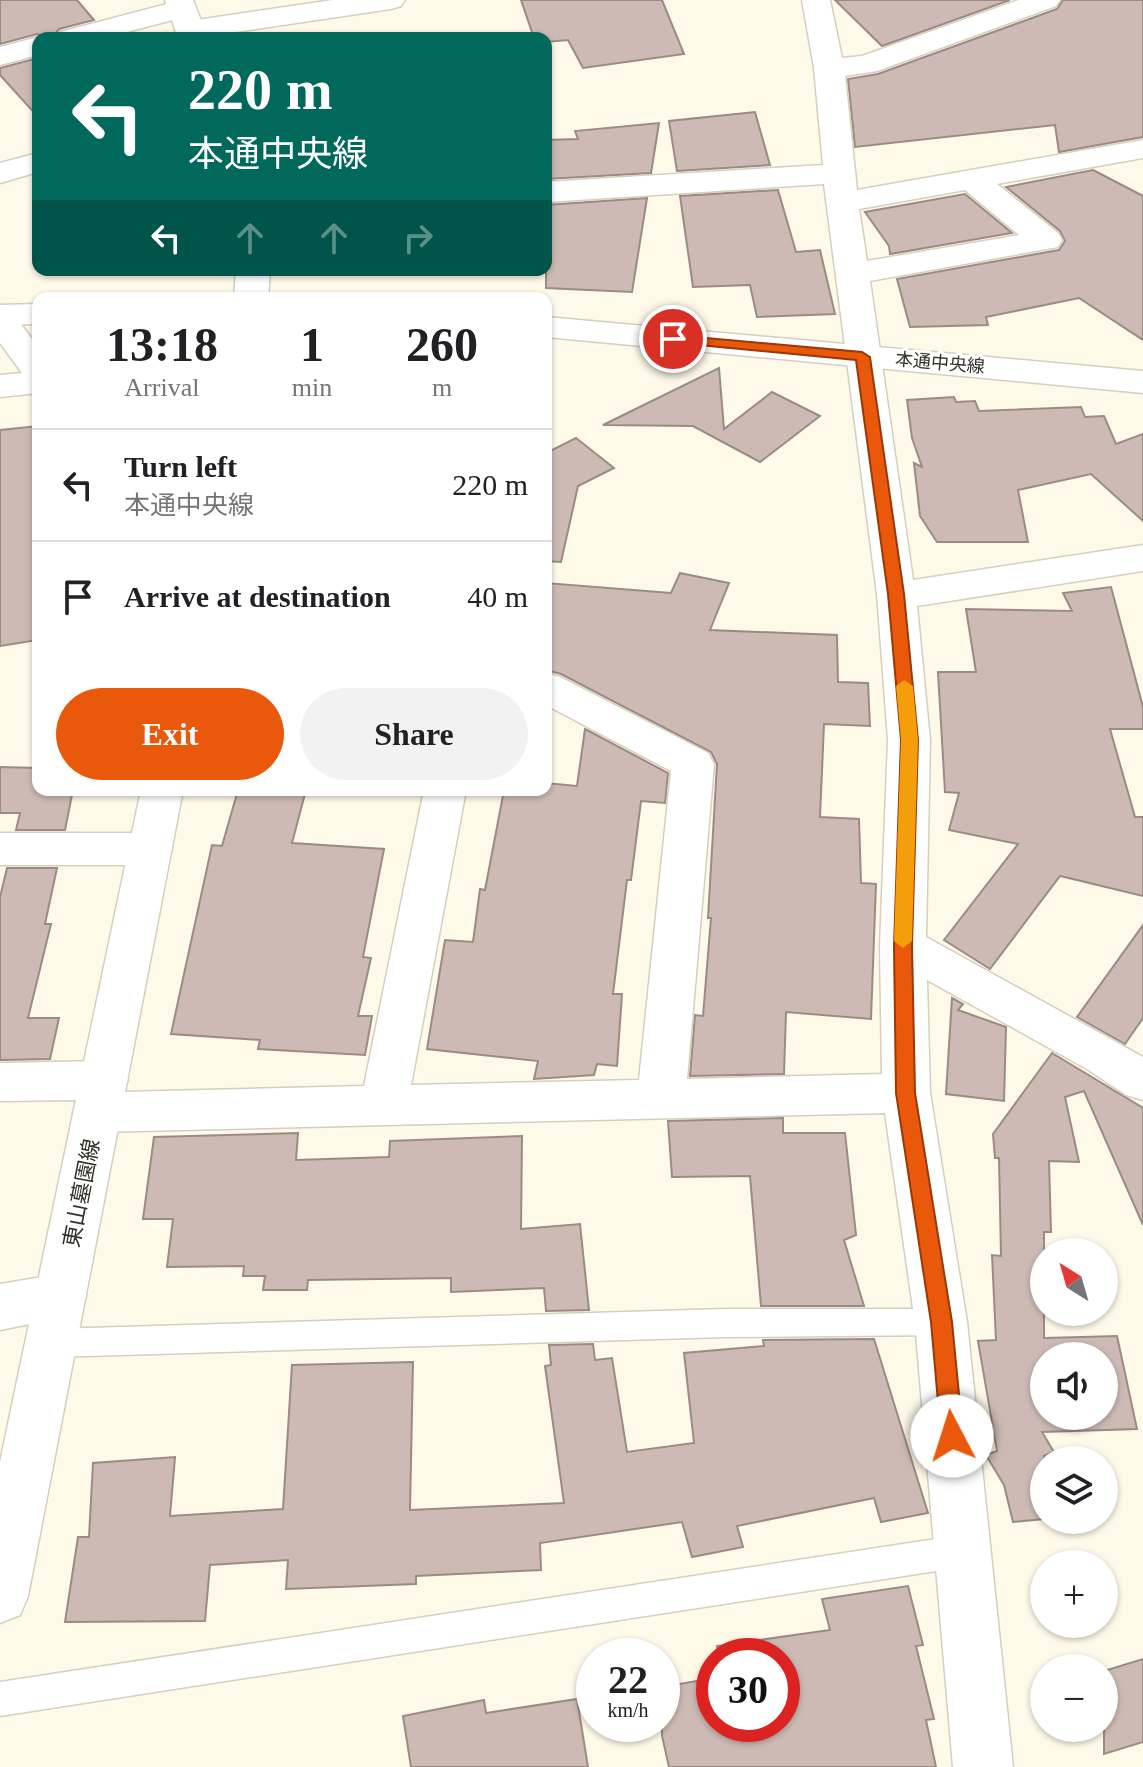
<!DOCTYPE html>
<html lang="en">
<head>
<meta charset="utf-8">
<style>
  body { margin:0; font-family:"Times New Roman","Noto Sans JP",serif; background:#f2f2f2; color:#202124; height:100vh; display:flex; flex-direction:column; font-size:30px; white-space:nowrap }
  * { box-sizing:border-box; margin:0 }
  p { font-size:26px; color:#757577 }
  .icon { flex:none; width:44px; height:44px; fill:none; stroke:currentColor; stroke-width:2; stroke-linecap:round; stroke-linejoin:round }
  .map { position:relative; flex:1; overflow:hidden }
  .details { position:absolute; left:32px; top:292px; width:520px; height:504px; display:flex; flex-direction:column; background:#fff; border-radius:16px; box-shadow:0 2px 6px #0004 }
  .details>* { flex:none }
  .top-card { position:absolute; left:32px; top:32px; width:520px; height:244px; border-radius:16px; box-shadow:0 2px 6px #0004; background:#00695c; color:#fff; overflow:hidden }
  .needle { width:52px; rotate:323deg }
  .tools { position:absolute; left:1030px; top:1238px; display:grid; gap:16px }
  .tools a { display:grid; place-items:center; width:88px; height:88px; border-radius:50%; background:#fff; box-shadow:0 2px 6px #0004; font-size:40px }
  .speed { position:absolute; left:576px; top:1638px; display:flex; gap:16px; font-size:40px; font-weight:700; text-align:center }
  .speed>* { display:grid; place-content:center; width:104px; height:104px; border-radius:50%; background:#fff; box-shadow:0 2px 6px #0004; line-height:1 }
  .speed small { font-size:20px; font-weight:400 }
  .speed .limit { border:12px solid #d22; background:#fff; color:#111 }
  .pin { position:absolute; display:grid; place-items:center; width:68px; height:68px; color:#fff; margin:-34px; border:4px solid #fff; border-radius:50%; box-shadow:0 2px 8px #0007 }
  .me { position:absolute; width:88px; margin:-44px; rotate:355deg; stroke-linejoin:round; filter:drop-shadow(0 0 6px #0008) }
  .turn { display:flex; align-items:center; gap:28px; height:168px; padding:0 24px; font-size:36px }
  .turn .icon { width:104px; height:104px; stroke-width:2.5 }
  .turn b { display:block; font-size:56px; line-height:68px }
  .lanes { display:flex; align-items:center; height:76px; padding:0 24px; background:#0003; justify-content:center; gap:40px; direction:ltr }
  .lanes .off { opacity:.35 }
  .eta { display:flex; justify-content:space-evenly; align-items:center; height:136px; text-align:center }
  .eta b { font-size:48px; font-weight:700; line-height:56px }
  .action { display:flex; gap:16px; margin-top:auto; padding:16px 24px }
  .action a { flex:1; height:92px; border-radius:48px; background:#ea580c; color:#fff; font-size:32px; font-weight:700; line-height:92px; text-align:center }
  .action a+a { background:#f2f2f2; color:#202124 }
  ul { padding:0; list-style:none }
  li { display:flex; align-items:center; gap:24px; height:112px; padding:0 24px; border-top:2px solid #e0e0e0 }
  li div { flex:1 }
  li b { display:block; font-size:30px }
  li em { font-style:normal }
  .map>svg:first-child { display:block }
  .building { fill:#cdbab4; stroke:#9c8a85; stroke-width:2; fill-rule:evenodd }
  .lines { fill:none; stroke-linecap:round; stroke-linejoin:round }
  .lane-casing { stroke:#d4cfbe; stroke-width:3 }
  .street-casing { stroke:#d4cfbe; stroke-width:3 }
  .secondary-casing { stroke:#d4cfbe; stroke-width:3 }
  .lane { fill:#fff; fill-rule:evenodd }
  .street { fill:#fff; fill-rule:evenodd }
  .secondary { fill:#fff; fill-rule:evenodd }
  .route { fill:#ea580c; stroke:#983908; stroke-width:2 }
  .slow { fill:#f59e0b }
  .labels { text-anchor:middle; stroke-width:6; stroke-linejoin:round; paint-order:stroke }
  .far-street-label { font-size:18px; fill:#32302a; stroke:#fff }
  .street-label { font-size:22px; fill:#32302a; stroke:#fff }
</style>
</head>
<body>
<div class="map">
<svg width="1143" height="1767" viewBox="0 0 1143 1767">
  <rect width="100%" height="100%" fill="#fef9e8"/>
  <g class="building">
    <path d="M0 0H77L94 20 59 29 52 38 37 34 0 44Z"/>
    <path d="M521 0H662L684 54 583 68 568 40 546 42V38H534Z"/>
    <path d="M835 0H1010L882 46Z"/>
    <path d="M1063 0H1143V137L1059 152 1055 125 855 147 848 79 878 74 1057 9Z"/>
    <path d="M38 58V117L0 75V68Z"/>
    <path d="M755 112 770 165 677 171 669 121Z"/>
    <path d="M659 123 651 173 546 179V140L578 139 575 131Z"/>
    <path d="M1093 170 1143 196V340L1079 298 986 317 988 325 910 327 897 279 1059 250 1065 241 1060 231 1006 187Z"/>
    <path d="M778 190 796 252 820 250 835 314 757 317 750 285 693 287 680 196Z"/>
    <path d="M965 194 1012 233 890 254 889 246 865 212Z"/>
    <path d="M647 198 632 292 546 288V205Z"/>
    <path d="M719 368 724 429 772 392 820 416 760 462 693 426 603 425Z"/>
    <path d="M954 397 956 402 975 401 979 411 1081 407 1085 417 1104 416 1116 444 1143 434V521L1091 474 1018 490 1028 542H937L920 516 914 463 922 467 912 438 907 400Z"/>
    <path d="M38 426V640L0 646V430Z"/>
    <path d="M576 438 614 468 578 486 561 562 546 561V453Z"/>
    <path d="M680 573 729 583 710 630 837 635 838 682 868 683 870 726 824 724 820 817 859 819 861 883 876 884 871 1019 786 1012 784 1074 690 1076 695 1015 703 1016 711 918H708L717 764 711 752 561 674 546 670V583L671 593Z"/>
    <path d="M1111 587 1143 707V729H1110L1135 817H1143V896L1060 876 990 969 944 940 1018 844 949 830 959 793 945 792 938 672H976L966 609 1072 611 1063 593Z"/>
    <path d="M585 729 668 773 665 803 641 801 631 880H627L613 994H622L617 1066 597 1064 594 1075 534 1079 538 1061 427 1049 445 940 473 942 480 889 485 890 504 790H546V783L577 786Z"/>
    <path d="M0 767 38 768V790H73L65 830H16L20 813H0Z"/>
    <path d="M238 790H306L292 843 384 849 363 957 371 958 358 1016H372L365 1055 258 1049 260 1040 171 1034 212 845 222 846Z"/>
    <path d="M7 868H57L45 924H51L28 1018H59L50 1059 0 1060V897Z"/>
    <path d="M1143 925V1018L1125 1044 1077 1017Z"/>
    <path d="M952 998 963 1004 958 1010 1006 1027 1004 1101 946 1094Z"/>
    <path d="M1052 1053 1143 1108V1225L1084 1091 1065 1097 1079 1162 1049 1161 1051 1232H1044V1338L1117 1336 1137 1429 1042 1432 1054 1452 1044 1456V1519L1013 1522 1004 1485 986 1455 997 1451 978 1341 996 1340 992 1255 1001 1256 999 1158H995L993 1134ZM1044 1356H1104V1416H1044Z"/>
    <path d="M783 1118V1133H845L856 1235 844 1240 864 1306H761L750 1176 672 1177 668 1121Z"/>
    <path d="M298 1133 296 1160 389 1157 390 1141 522 1136 521 1229 580 1224 589 1310 546 1311 544 1288 451 1292V1278L308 1280 307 1290H263L265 1276H243L244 1266 167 1267 173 1219H143L154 1137Z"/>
    <path d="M874 1339 928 1513 881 1522 874 1498 737 1526 743 1547 692 1557 682 1522 540 1543 541 1570 416 1576V1584L286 1589 288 1560 210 1565 205 1621 65 1622 78 1537H89L93 1463 175 1457 170 1516 283 1509 292 1365 413 1362 410 1510 564 1503 545 1366 551 1365 549 1345 593 1344 595 1360 612 1358 627 1452 694 1443 684 1353 764 1346 763 1340Z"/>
    <path d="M908 1586 923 1645 916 1646 934 1719 926 1720 936 1767H669L662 1736V1687L714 1678V1724H782V1656H719L717 1646 830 1630 822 1599Z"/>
    <path d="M1143 1659V1742L1104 1754V1671Z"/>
    <path d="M577 1699 588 1767H411L403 1716 484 1700 486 1713Z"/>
  </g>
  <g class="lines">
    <g class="lane-casing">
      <g id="lane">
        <path d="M725 1309H941L952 1312 956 1322 952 1332 941 1335 725 1337 53 1357 42 1353 38 1343 42 1333 53 1329Z"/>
        <path d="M962 1535 974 1540 978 1551 974 1562 962 1567 0 1716V1682Z"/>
      </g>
    </g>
    <g class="street-casing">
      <g id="street">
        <path d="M182 0 192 3 196 9 192 15 104 38H55L60 32Z"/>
        <path d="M333 0H405L401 6 391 9 195 38 180 36 175 30 180 24 190 21Z"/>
        <path d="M802 0H830L842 58 862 56 1019 0H1060L1056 6 877 71 845 76 857 190 1143 140V158L997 184 1058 233 1062 240 1058 247 870 281 913 580 1143 545V571L917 606 930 740 926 937 1143 1057V1100L1126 1095 1087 1069 927 980 930 1093 967 1322 1013 1767H953L915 1322 885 1113 97 1132 80 1126 73 1112 79 1100 0 1101V1063L104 1061 121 1066 128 1080 122 1092 364 1086 424 790H466L411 1085 639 1080 671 771 546 705V673L560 677 708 753 714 764 687 1079 882 1074 880 946 888 740 877 594 824 184 546 202V182L823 165 814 68ZM965 190 1019 235 867 261 859 209Z"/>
        <path d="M38 37 41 38H38V55L0 65V47Z"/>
        <path d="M38 153V172L0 183V163Z"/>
        <path d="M0 309 12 312 38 347V393L0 397V375L22 373 0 343Z"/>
        <path d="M0 833H150L165 838 172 849 165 860 150 865H0Z"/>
        <path d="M60 1274 78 1280 86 1296 78 1312 60 1318 0 1330V1284Z"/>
      </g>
    </g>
    <g class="secondary-casing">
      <g id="secondary">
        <path d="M165 0H193L208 38H178Z"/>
        <path d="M236 270H270L268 298H234Z"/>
        <path d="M38 304V324L0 325V305Z"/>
        <path d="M546 317 1143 371V393L546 337Z"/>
        <path d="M141 790H183L28 1596 20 1615 0 1623V1462Z"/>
      </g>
    </g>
    <use href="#lane" class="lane"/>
    <use href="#street" class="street"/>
    <use href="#secondary" class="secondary"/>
  </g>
  <path class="route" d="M673 335 862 352 870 357 904 594 918 740 912 946 915 1093 952 1322 963 1436 960 1443 952 1446 944 1443 941 1436 931 1322 896 1093 894 946 901 740 888 594 856 360 668 342V336Z"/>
  <path class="slow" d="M904 680 913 686 918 740 912 941 903 948 894 941 901 740 896 686Z"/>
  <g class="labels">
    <g class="far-street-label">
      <text transform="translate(940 363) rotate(5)" y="6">本通中央線</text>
    </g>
    <g class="street-label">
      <text transform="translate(81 1193) rotate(-79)" y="8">東山墓園線</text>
    </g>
  </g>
</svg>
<div class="tools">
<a><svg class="needle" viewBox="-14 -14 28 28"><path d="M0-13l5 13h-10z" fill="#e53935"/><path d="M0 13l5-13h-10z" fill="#757577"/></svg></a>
<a><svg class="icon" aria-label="sound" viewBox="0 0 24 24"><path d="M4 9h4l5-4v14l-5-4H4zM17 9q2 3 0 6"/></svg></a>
<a><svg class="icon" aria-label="layers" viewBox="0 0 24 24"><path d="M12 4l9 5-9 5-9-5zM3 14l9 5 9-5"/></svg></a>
<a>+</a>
<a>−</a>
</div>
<div class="speed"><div>22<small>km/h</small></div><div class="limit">30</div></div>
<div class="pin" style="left:673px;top:339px;background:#d93025"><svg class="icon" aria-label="arrive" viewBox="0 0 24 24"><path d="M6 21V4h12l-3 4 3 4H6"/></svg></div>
<svg class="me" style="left:952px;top:1436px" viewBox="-20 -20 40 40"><circle r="19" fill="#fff"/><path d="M0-13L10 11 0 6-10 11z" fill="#ea580c"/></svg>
<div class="top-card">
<div class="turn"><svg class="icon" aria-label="left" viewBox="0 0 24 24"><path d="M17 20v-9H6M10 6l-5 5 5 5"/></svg><div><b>220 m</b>本通中央線</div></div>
<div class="lanes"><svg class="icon" aria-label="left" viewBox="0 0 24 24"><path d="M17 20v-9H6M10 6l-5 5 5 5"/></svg><svg class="icon off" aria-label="ahead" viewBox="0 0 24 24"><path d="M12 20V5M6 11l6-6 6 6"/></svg><svg class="icon off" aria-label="ahead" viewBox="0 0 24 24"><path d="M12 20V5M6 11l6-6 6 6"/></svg><svg class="icon off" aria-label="right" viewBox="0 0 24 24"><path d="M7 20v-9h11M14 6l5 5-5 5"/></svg></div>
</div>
<section class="details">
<div class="eta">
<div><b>13:18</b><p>Arrival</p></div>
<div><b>1</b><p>min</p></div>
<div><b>260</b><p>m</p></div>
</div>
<ul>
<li><svg class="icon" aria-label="left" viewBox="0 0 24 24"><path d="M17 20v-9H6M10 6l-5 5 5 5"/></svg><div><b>Turn left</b><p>本通中央線</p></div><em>220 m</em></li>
<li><svg class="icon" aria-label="arrive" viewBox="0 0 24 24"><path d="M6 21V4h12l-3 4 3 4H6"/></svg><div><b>Arrive at destination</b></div><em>40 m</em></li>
</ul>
<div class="action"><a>Exit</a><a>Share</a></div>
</section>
</div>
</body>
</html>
